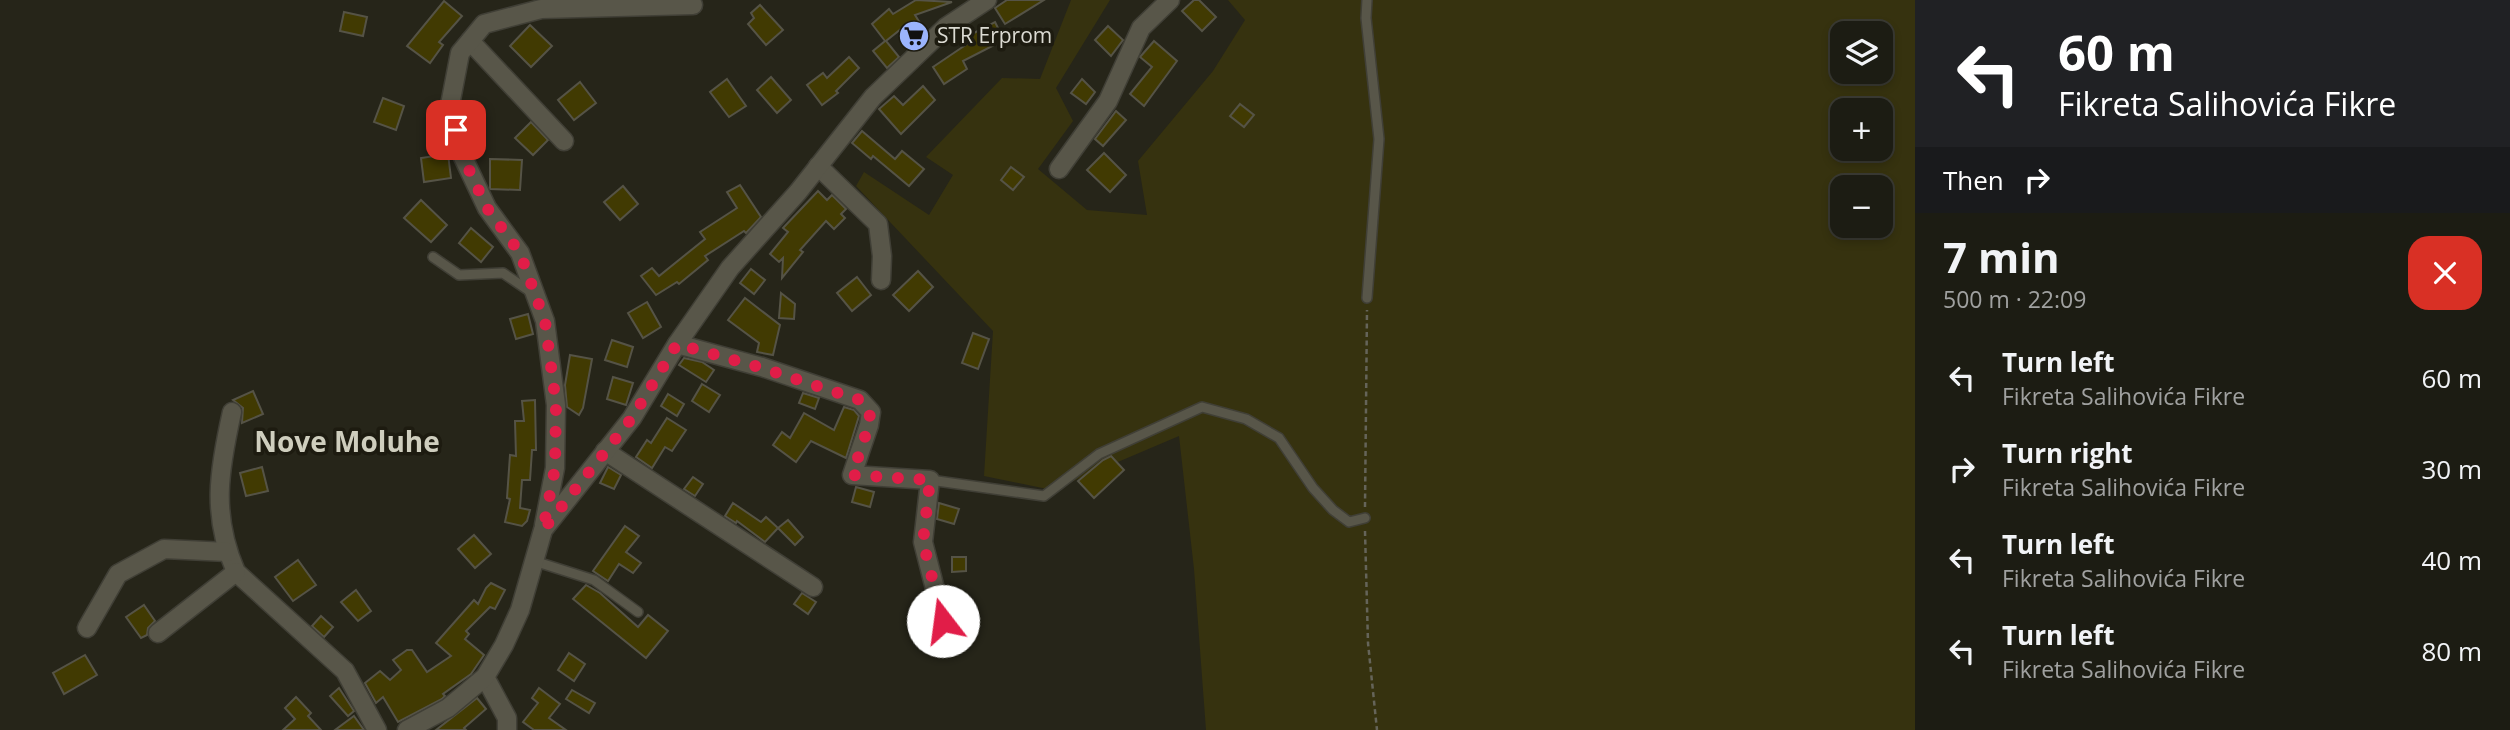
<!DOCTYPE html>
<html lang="en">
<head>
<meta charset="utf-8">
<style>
  body { margin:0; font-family:"Open Sans",sans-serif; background:#25251c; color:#f1f3f6; height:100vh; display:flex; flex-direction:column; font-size:26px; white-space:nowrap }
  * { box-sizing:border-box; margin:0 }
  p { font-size:23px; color:#a0a1a0 }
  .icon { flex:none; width:38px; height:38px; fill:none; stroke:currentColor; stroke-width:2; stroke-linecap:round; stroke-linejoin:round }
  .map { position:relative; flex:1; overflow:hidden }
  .panel { display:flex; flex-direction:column; background:#1c1c13; width:595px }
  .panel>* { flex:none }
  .hud { background:#202124; color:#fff; overflow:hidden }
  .controls { position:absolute; left:1830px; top:21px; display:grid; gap:14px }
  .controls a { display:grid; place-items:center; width:63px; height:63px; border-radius:14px; background:#1c1c13; box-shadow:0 4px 10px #0003,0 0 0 2px #3a3a33; font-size:35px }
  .pin { position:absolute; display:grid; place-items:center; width:60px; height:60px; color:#fff; margin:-30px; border-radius:14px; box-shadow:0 4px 10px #0006 }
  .me { position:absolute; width:77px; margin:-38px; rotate:345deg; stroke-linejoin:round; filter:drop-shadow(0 0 5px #0008) }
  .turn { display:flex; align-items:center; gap:24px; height:147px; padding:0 28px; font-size:32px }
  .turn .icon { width:91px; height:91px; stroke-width:2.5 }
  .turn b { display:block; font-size:49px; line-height:60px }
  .then { display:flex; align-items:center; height:66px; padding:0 28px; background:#0003; gap:14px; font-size:26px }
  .round { display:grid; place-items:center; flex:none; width:74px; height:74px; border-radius:21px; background:#25251c }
  .summary { display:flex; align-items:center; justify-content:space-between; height:119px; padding:0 28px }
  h1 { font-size:42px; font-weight:700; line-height:52px }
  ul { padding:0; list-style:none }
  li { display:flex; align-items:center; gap:21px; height:91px; padding:0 28px }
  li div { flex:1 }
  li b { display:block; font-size:26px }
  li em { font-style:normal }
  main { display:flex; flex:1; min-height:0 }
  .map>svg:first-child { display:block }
  .green { fill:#36320f; fill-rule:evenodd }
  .building { fill:#413a02; stroke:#555346; stroke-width:2 }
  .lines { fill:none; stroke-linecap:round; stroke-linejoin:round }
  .service-casing { stroke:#403f36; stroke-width:12 }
  .minor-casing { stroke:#403f36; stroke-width:21 }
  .path { stroke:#656459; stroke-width:2.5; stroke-dasharray:5 3.5; stroke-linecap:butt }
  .service { stroke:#585649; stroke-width:9 }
  .minor { stroke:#585649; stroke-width:18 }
  .route { stroke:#e11d48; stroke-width:12; stroke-dasharray:0 21.6 }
  .labels { text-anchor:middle; stroke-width:7; stroke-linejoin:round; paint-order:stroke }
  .poi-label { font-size:21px; fill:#dcdbd3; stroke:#1d1b10; text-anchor:start }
  .district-label { font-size:28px; font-weight:bold; fill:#cfcebe; stroke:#1d1b10 }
</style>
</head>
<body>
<main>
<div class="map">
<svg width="1915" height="730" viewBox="0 0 1915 730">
  <rect width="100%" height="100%" fill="#262519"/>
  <path class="green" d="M1071 0H1110L1056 88 1073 121 1038 169 1087 210 1147 215 1138 161 1213 71 1245 20 1228 0H1915V730H1206L1194 569 1179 436 1052 490 984 476 993 331 856 186 864 172 929 215 953 175 926 157 1002 78 1040 79ZM1843 33H1881V72H1843ZM1843 110H1881V149H1843ZM1843 187H1881V226H1843Z"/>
  <g class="building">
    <path d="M916 0 952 2 915 15 925 31 914 38 906 25 886 41 899 57 887 68 873 51 885 41 872 24 889 9 893 14Z"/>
    <path d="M1007 0H1044L1005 24 995 8Z"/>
    <path d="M1194 0H1199L1216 17 1202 31 1182 11Z"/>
    <path d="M444 1 462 16 439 42 443 45 430 63 407 46Z"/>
    <path d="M760 5 783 30 766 45 748 24 754 18 751 13Z"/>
    <path d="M344 12 367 17 363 36 340 31Z"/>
    <path d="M995 22 1004 40 963 61 967 69 944 84 933 67 973 40 970 35Z"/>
    <path d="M530 25 552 46 531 67 510 46Z"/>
    <path d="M1108 26 1123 40 1111 56 1095 40Z"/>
    <path d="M1154 41 1177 61 1144 106 1130 94 1152 67 1140 57Z"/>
    <path d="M849 57 859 68 836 91 838 93 822 105 807 85 823 73 827 78Z"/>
    <path d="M771 77 791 100 777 113 757 90Z"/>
    <path d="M727 79 746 106 729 117 710 92Z"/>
    <path d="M1082 79 1095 92 1086 104 1071 93Z"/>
    <path d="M580 82 596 103 574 120 558 100Z"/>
    <path d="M923 86 935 100 901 134 879 109 894 96 903 105Z"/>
    <path d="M383 98 404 106 396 130 374 122Z"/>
    <path d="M1240 104 1254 115 1244 127 1230 116Z"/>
    <path d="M1116 111 1126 120 1103 146 1095 139Z"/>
    <path d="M531 122 548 140 533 155 515 138Z"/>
    <path d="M862 131 895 159 902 151 924 169 909 186 873 156 871 159 852 143Z"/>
    <path d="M1104 153 1126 175 1110 192 1087 170Z"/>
    <path d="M448 154 451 178 424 182 421 158Z"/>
    <path d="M490 159 522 160 520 190 490 189Z"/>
    <path d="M1011 167 1024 177 1013 190 1001 180Z"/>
    <path d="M740 185 761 217 746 233 744 231 705 256 708 260 679 284 677 282 656 295 641 276 652 268 659 276 705 239 700 232 737 208 727 192Z"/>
    <path d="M623 186 638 204 620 220 604 202Z"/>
    <path d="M818 191 827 200 832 195 846 209 841 214 845 218 834 229 826 221 800 250 803 252 782 278 783 258 779 262 770 254 788 232 783 228Z"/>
    <path d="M421 200 447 225 431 242 404 218Z"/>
    <path d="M471 228 493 247 481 262 459 243Z"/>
    <path d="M751 269 765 280 754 294 740 283Z"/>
    <path d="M918 271 933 287 909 311 893 295Z"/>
    <path d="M857 277 871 295 852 311 837 293Z"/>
    <path d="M781 293 795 304 794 319 779 318Z"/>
    <path d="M745 298 780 325 773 355 757 352 759 343 728 320Z"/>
    <path d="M647 302 661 327 643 338 628 313Z"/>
    <path d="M528 314 533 334 516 339 510 319Z"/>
    <path d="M973 333 989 339 978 369 962 363Z"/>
    <path d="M612 340 633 347 627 367 605 360Z"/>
    <path d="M570 355 592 359 583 408 579 415 567 407 565 385Z"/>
    <path d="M684 358 702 362 714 370 706 382 679 365Z"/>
    <path d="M613 377 633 383 626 405 607 399Z"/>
    <path d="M702 384 720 395 709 412 692 401Z"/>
    <path d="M253 391 263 414 242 423 243 408 233 400Z"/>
    <path d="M803 393 819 398 815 409 799 403Z"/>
    <path d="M668 394 684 404 677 416 661 406Z"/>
    <path d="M535 400 536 450H532L530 480H522L520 508 530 510 527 521 522 526 505 522 510 499 507 498 510 455 516 456 515 421H524L522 401Z"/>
    <path d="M844 407 854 410 859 416 846 458 811 441 796 462 773 445 782 432 790 438 804 413 834 430Z"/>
    <path d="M667 418 686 430 672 451 665 447 652 468 636 457 647 440 651 443Z"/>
    <path d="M1111 456 1124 470 1094 498 1078 481 1103 460Z"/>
    <path d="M262 467 268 491 246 496 240 473Z"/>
    <path d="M608 467 621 475 614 489 600 483Z"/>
    <path d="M693 477 703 484 695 496 684 489Z"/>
    <path d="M856 487 874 492 870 507 852 502Z"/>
    <path d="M733 503 761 522 766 517 778 528 765 542 737 521 736 523 725 516Z"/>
    <path d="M939 503 959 509 954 524 937 519Z"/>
    <path d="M788 520 803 537 795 545 778 528Z"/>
    <path d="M625 526 639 536 626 552 641 563 633 573 619 564 608 581 593 571Z"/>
    <path d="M474 535 491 554 475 568 458 549Z"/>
    <path d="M952 557H966V571L952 572Z"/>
    <path d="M298 560 316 585 293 601 275 577Z"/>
    <path d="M491 583 505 590 495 609 490 607 466 631 469 634 465 639 484 655 471 674 443 694 445 696 442 699 398 722 383 697 376 703 365 683 380 671 390 680 401 670 393 660 407 650H412L427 672 451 656 436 643 474 600 478 604 486 588Z"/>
    <path d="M586 585 600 593 638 627 648 615 668 631 646 658 573 599Z"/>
    <path d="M356 590 371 611 358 621 341 602Z"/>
    <path d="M802 593 816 602 808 614 794 604Z"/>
    <path d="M144 605 155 621 148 628 147 635 141 638 126 617Z"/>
    <path d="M971 609 973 638 952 639 951 628 954 622 952 610Z"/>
    <path d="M321 616 333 627 324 637 312 626Z"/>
    <path d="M569 653 585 664 574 681 558 670Z"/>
    <path d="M85 655 97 675 64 694 53 673Z"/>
    <path d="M339 688 354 711 348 716 330 696Z"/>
    <path d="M539 688 560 704 549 718 566 730H534L523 722 538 703 532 698Z"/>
    <path d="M572 690 595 703 589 713 566 699Z"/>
    <path d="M296 697 311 713 308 716 321 730H283L295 719 285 708Z"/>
    <path d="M477 698 486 709 464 728 466 730H436Z"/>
    <path d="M354 716 364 730H335Z"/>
  </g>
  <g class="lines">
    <g class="service-casing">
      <g id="service">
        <path d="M1367 0 1366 18 1379 139 1367 298"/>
        <path d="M433 257 459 275 503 273 531 292"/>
        <path d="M930 480 1044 496 1099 454 1202 407 1246 419 1279 438 1313 488 1333 510 1349 522 1365 518"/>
        <path d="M534 561 594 580 638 612"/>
      </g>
    </g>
    <g class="minor-casing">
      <g id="minor">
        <path d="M470 41 564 141"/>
        <path d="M818 166 878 224 882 256 881 280"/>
        <path d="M1059 169 1108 101 1141 28 1170 0"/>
        <path d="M677 344 762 367 860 400 871 412 869 425 852 475 930 480 923 542 943 620"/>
        <path d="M232 412C219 470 211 515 236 572L345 671 377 730"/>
        <path d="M605 451 813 587"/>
        <path d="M544 525 555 468 556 405 545 321 520 253 487 208 462 155 450 105 460 53 484 24 541 9 693 5"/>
        <path d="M87 628 118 574 164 549 228 552"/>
        <path d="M158 633 236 572"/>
        <path d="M485 677 507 718V730"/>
        <path d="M407 730 448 708 485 677 504 645 520 610 543 530 632 418 677 344 730 268 798 192 873 97 946 27 987 0"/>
      </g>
    </g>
    <g class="path">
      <path d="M1365 507 1367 310"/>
      <path d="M1365 531 1368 643 1377 730"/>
    </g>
    <use href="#service" class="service"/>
    <use href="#minor" class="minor"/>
  </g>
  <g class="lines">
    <path class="route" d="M456 130 462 155 487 208 520 253 545 321 556 404 555 468 543 530 632 418 677 344 762 368 860 400 870 412 869 425 852 475 930 480 923 542 943 621"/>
  </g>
  <defs>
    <g id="supermarket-disc" transform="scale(1.575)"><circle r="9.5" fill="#9bb4fd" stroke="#1d1b10"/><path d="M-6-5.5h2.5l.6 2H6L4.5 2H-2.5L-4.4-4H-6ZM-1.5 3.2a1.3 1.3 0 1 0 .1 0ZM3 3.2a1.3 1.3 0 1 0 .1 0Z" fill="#111"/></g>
  </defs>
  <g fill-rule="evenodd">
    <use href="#supermarket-disc" x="914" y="36"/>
  </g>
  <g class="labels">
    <g class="poi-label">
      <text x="937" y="43">STR Erprom</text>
    </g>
    <g class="district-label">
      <text x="347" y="452">Nove Moluhe</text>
    </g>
  </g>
</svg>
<div class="controls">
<a><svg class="icon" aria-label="layers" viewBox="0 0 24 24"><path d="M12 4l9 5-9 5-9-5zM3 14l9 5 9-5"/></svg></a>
<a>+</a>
<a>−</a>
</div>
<div class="pin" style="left:456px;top:130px;background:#d93025"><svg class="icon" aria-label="arrive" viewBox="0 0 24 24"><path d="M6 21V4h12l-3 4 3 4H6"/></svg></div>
<svg class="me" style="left:943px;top:621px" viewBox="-20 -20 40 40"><circle r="19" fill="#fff"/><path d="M0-13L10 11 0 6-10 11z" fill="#e11d48"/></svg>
</div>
<section class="panel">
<div class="hud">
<div class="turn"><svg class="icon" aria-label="left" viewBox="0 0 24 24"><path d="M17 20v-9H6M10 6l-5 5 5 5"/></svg><div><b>60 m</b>Fikreta Salihovića Fikre</div></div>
<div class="then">Then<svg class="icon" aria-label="right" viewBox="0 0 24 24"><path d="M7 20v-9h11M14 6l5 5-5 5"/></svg></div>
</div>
<div class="summary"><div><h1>7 min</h1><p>500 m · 22:09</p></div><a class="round" style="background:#d93025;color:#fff"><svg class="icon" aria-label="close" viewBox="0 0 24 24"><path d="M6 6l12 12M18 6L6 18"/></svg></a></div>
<ul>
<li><svg class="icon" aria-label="left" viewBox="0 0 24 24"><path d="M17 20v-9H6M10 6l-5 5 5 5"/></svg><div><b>Turn left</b><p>Fikreta Salihovića Fikre</p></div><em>60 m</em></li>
<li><svg class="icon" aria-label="right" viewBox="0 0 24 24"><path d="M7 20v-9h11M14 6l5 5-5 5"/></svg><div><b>Turn right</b><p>Fikreta Salihovića Fikre</p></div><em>30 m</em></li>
<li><svg class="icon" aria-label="left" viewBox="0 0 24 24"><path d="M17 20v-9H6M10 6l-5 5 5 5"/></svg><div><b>Turn left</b><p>Fikreta Salihovića Fikre</p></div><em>40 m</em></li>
<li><svg class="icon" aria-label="left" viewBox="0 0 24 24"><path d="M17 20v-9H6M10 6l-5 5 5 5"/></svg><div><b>Turn left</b><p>Fikreta Salihovića Fikre</p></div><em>80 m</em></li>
</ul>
</section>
</main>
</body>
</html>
